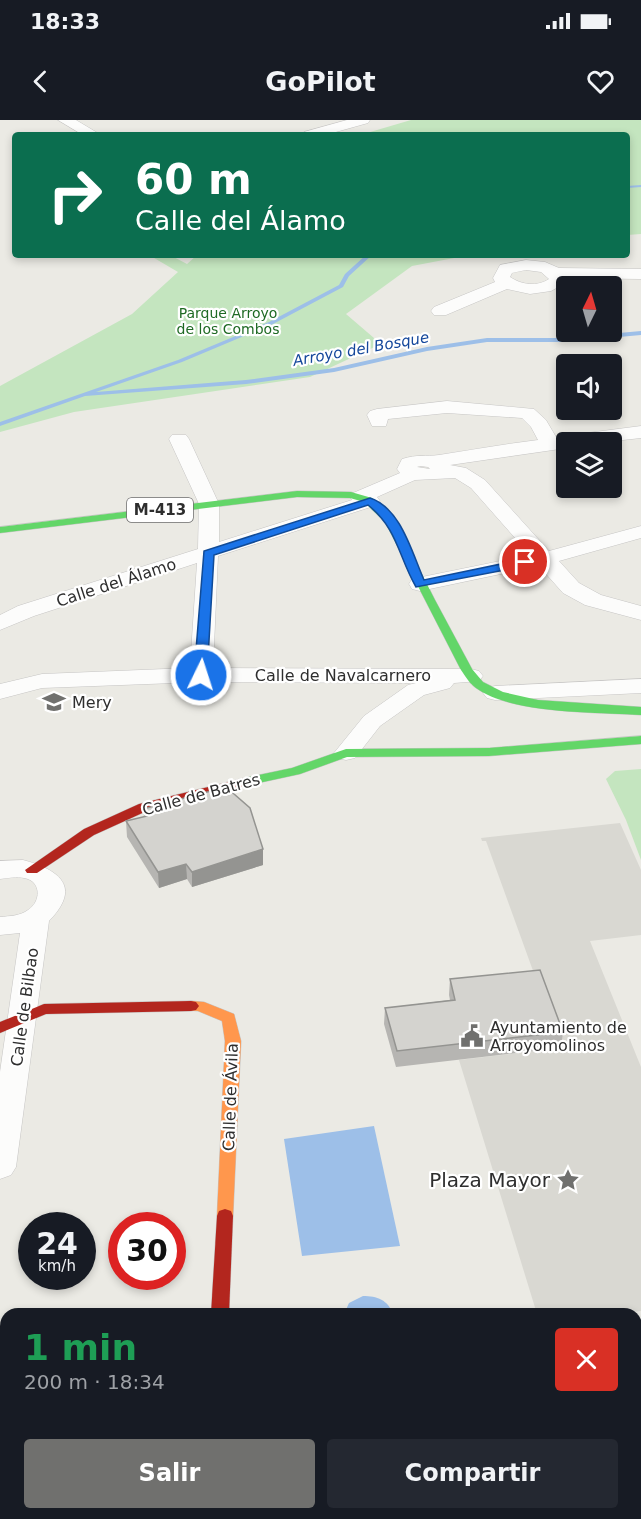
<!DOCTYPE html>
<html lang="es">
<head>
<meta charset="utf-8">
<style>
  body { margin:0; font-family:"DejaVu Sans",sans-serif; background:#242831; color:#f1f3f6; height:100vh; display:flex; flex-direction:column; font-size:22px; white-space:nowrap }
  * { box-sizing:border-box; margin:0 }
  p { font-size:20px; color:#9ea1a6 }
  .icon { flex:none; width:33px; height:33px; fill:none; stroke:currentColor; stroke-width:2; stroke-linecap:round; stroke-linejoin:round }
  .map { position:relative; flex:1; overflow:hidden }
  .sheet { position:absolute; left:0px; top:1188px; width:642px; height:212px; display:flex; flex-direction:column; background:#171b24; border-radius:18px 18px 0 0; box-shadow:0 3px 9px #0003 }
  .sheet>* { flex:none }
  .banner { position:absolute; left:12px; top:12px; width:618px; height:126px; border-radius:6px; box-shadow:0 3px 9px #0003; background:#0b6e4f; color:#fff; overflow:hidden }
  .needle { width:39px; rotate:5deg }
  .controls { position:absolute; left:556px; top:156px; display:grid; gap:12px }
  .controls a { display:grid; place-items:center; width:66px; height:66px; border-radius:6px; background:#171b24; box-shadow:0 3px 9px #0003; font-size:30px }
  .speed { position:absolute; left:18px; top:1092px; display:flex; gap:12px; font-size:30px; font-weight:700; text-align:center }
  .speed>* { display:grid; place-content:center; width:78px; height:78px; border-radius:50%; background:#171b24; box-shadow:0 3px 9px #0003; line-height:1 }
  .speed small { font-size:15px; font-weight:400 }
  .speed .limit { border:9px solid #d22; background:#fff; color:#111 }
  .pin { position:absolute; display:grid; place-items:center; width:51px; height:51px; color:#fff; margin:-26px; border:3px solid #fff; border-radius:50%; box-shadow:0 2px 6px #0007 }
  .me { position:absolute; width:66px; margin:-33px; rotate:4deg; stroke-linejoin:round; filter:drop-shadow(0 0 4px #0008) }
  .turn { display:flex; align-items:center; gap:21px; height:126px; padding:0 24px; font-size:27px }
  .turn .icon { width:78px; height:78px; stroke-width:2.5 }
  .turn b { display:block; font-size:42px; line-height:51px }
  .round { display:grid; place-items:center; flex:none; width:63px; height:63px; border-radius:6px; background:#242831 }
  .headline { display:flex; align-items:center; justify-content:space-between; height:102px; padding:0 24px }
  h1 { font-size:36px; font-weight:800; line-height:45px; color:#1e9e55 }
  .cta { display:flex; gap:12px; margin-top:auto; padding:12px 24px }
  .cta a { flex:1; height:69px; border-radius:6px; background:#70706e; color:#fff; font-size:24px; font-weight:800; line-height:69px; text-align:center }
  .cta a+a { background:#242831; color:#f1f3f6 }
  .status { display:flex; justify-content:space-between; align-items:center; height:42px; padding:0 30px; background:#171b24; direction:ltr }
  .status svg { height:16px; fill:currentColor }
  header { display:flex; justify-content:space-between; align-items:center; height:78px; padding:0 24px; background:#171b24; font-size:27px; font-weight:800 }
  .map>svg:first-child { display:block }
  .green { fill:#c4e5bf }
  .plaza { fill:#d9d8d2 }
  .water { fill:#9dbfe8 }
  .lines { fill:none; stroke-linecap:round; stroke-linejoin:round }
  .stream { fill:#9dbfe8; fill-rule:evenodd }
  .street-casing { stroke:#c6c5c4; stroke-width:1 }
  .fast-casing { stroke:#c6c5c4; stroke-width:1 }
  .slow-casing { stroke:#c6c5c4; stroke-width:1 }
  .jam-casing { stroke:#c6c5c4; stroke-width:1 }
  .street { fill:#fcfcfb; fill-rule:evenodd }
  .fast { fill:#63d668; fill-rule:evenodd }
  .slow { fill:#ff974d; fill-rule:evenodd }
  .jam { fill:#b3261e; fill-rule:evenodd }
  .wall { fill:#b6b5b2 }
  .shaded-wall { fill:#949491 }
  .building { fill:#d4d3cf; stroke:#949491; stroke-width:1.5 }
  .route { fill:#1a73e8; stroke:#114b97; stroke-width:1.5 }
  .labels { text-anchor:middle; stroke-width:4.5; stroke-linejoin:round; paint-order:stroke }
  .far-park-label { font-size:14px; fill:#1f6a24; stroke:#fff }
  .far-water-label { font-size:15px; font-style:italic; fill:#14479b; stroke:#fff }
  .shield { fill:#fff; stroke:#6d6d6d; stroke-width:1.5 }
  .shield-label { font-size:15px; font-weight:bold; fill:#2e2e2e }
  .street-label { font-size:16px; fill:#2e2e2e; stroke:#fff }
  .poi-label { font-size:16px; fill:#2e2e2e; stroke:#fff; text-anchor:start }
  .near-poi-label { font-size:20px; fill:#2e2e2e; stroke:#fff; text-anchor:end }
</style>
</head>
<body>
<div class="status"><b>18:33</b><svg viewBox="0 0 49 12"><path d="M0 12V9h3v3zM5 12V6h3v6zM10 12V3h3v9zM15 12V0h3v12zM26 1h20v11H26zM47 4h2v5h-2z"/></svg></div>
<header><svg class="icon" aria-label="back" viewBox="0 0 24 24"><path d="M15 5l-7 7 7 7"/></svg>GoPilot<svg class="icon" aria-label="heart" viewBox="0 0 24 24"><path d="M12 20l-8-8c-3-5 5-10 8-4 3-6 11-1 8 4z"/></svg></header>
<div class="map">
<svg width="641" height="1399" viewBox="0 0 641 1399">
  <rect width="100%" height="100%" fill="#ebeae4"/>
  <g class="green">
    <path d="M411 0H641V114L627 115V15H360Z"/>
    <path d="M149 135H170L187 144 197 135H470L412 146 346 194 381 224 310 257 74 292 0 312V266L132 194 178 152Z"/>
    <path d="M641 649V740L626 700 606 659 615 651Z"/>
  </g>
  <path class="plaza" d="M620 703 641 750V815L590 821 641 947V1191L619 1194H537L459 940 561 928 486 721H482L481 718Z"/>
  <g class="water">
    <path d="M374 1006 400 1126 302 1136 284 1019Z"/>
    <path d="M363 1176C377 1176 388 1180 393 1194H344L349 1183Z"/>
  </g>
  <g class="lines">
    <g class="stream">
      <path d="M641 65V67L627 68V66Z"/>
      <path d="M366 135H372L349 156 343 167 273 204 182 242 96 272 246 260 334 248 427 227 487 218H564L641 211V215L564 222H487L427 231 334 252 246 264 85 276 0 306V302L178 240 269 202 339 165 345 154Z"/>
    </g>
    <g class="street-casing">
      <g id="street">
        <path d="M58 0H76L101 15H83Z"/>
        <path d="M347 0H370L368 3 325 15H302L304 12Z"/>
        <path d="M526 140 545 142 559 148 641 149V159L566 158 564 164 551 171 530 174 507 169 446 195H434L431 191 434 187 495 162 493 158 500 145ZM526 150 541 152 549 159C537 167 522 165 510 157L512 153Z"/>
        <path d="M447 281 534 289 546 300 556 317 641 306V318L605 322H567V328L450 345 466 348 485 360 549 431 641 406V418L559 441 579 463 601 475 641 486V500L585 485 563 473 539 446 420 471 412 469 409 464 412 459 530 435 471 368 455 358 415 360 377 377 380 381 377 385 218 436 213 548 471 549 479 551 483 556 479 561 454 563 450 568 424 575 380 606 355 638 346 640 337 638 334 633 364 596 408 565 416 563 201 562 42 568 0 579V564L42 554 190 548 197 443 34 496 0 510V495L18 486 198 429 199 384 169 319 172 315H186L189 319 219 384V422L352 380 350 377 353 373 400 353 397 349 402 339C418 334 425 337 439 335 472 330 505 324 538 320L531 307 522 298 447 293 388 299 386 306H372L367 295 370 291 377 289ZM420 346 428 347 430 349 417 347Z"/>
        <path d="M641 559V573L495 580 487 578 483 573 487 568 495 566Z"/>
        <path d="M23 740C60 750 82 767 49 801L16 1047 11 1055 0 1059V952L20 813 0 815V797C10 796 20 796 28 790 41 782 42 761 24 758 17 756 8 758 0 759V741Z"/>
        <rect x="636" y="1256" width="5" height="30"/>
        <rect x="192" y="1394" width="36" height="5"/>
      </g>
    </g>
    <g class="fast-casing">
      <g id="fast">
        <path d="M297 371 351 372 372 378 384 387 395 401 435 480 472 549 483 562 503 572 538 580 641 587V595C597 592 511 594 476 568 470 564 465 556 461 550L385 402 364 382 350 378 297 377 0 413V407Z"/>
        <path d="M641 616V624L489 636 347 637 300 654 249 665 242 661 244 658 292 648 346 629 489 628Z"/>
      </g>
    </g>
    <g class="slow-casing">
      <path id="slow" d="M191 881 204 882 234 894 241 921 233 1096 231 1101 225 1103 219 1101 217 1096 225 921 222 901 198 891 186 890 183 886 186 882Z"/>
    </g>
    <g class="jam-casing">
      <g id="jam">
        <path d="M249 657 256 661 254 664 149 690 94 715 37 753H27L25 750 84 709 139 684Z"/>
        <path d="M191 881 196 882 199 886 196 890 191 891 46 894 0 913V902L44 884Z"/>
        <path d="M225 1089 231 1091 233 1096 229 1194H211L217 1096 219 1091Z"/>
      </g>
    </g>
    <use href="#street" class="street"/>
    <use href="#fast" class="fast"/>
    <use href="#slow" class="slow"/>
    <use href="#jam" class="jam"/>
  </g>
  <g class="wall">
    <path d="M143 689 263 745 192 767 187 759 159 768 127 717 126 701 144 697Z"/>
    <path d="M450 859 563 912 561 928 396 947 384 904 385 888 450 880 449 875Z"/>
  </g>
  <g class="shaded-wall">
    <path d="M263 729V745L192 767V752Z"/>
    <path d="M186 744 187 759 159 768 158 752Z"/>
  </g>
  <g class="building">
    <path d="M226 667 250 688 263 729 192 752 186 744 158 752 126 701 147 696 143 689Z"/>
    <path d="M540 850 563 912 397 931 385 888 455 880 450 859Z"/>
  </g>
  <path class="route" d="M370 378C401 388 412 433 424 460L525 439 530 442 525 446 416 467C398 436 398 409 368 385L214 435 207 555 205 557H196L194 555 204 431Z"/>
  <defs>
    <g id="school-bare" transform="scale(1.8)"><path d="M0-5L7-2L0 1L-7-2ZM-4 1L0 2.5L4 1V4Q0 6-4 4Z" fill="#70706e" stroke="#fff" stroke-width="2.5" paint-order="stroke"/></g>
    <g id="civic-bare" transform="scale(1.8)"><path d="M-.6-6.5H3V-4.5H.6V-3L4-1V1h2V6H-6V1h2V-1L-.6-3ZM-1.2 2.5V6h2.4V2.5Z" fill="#70706e" stroke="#fff" stroke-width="2.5" paint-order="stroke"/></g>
    <g id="sight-bare" transform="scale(1.8)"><path d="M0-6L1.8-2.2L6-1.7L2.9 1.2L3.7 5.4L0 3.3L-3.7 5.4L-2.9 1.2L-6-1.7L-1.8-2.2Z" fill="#70706e" stroke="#fff" stroke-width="2.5" paint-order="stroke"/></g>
  </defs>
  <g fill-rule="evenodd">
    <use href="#school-bare" x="54" y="582"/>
    <use href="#civic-bare" x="472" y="916"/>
    <use href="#sight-bare" x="568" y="1060"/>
  </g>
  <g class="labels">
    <g class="far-park-label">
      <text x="228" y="198">Parque Arroyo<tspan x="228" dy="16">de los Combos</tspan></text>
    </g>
    <g class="far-water-label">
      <text transform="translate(361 229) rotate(-10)" y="5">Arroyo del Bosque</text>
    </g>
    <rect class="shield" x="127" y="378" width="66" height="24" rx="4.5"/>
    <g class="shield-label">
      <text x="160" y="395">M-413</text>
    </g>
    <g class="street-label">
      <text transform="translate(116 462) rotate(-18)" y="6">Calle del Álamo</text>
      <text x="343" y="561">Calle de Navalcarnero</text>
      <text transform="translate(201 674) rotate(-15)" y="6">Calle de Batres</text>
      <text transform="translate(24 887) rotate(-82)" y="6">Calle de Bilbao</text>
      <text transform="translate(230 977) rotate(-88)" y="6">Calle de Ávila</text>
    </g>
    <g class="poi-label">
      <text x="72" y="588">Mery</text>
      <text x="490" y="913">Ayuntamiento de<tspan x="490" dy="18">Arroyomolinos</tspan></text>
    </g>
    <g class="near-poi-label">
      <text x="550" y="1067">Plaza Mayor</text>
    </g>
  </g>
</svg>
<div class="controls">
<a><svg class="needle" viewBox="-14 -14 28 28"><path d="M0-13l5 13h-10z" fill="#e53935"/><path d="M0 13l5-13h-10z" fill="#9ea1a6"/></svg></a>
<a><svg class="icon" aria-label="sound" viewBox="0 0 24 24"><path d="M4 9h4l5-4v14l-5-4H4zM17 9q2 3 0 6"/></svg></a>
<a><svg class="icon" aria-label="layers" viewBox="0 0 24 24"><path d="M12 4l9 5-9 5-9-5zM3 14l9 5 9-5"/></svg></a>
</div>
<div class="speed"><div>24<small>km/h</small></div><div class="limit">30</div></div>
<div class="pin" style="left:525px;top:442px;background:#d93025"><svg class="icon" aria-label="arrive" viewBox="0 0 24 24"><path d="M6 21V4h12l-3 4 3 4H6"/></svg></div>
<svg class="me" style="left:201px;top:555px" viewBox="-20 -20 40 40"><circle r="17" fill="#1a73e8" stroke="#fff" stroke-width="3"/><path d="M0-11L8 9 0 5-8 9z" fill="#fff"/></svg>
<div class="banner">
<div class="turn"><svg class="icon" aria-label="right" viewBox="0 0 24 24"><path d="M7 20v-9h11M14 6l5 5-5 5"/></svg><div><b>60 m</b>Calle del Álamo</div></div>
</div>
<section class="sheet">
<div class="headline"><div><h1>1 min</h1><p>200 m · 18:34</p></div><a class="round" style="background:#d93025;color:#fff"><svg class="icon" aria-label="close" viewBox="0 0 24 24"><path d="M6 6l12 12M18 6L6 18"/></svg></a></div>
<div class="cta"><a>Salir</a><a>Compartir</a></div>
</section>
</div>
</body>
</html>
